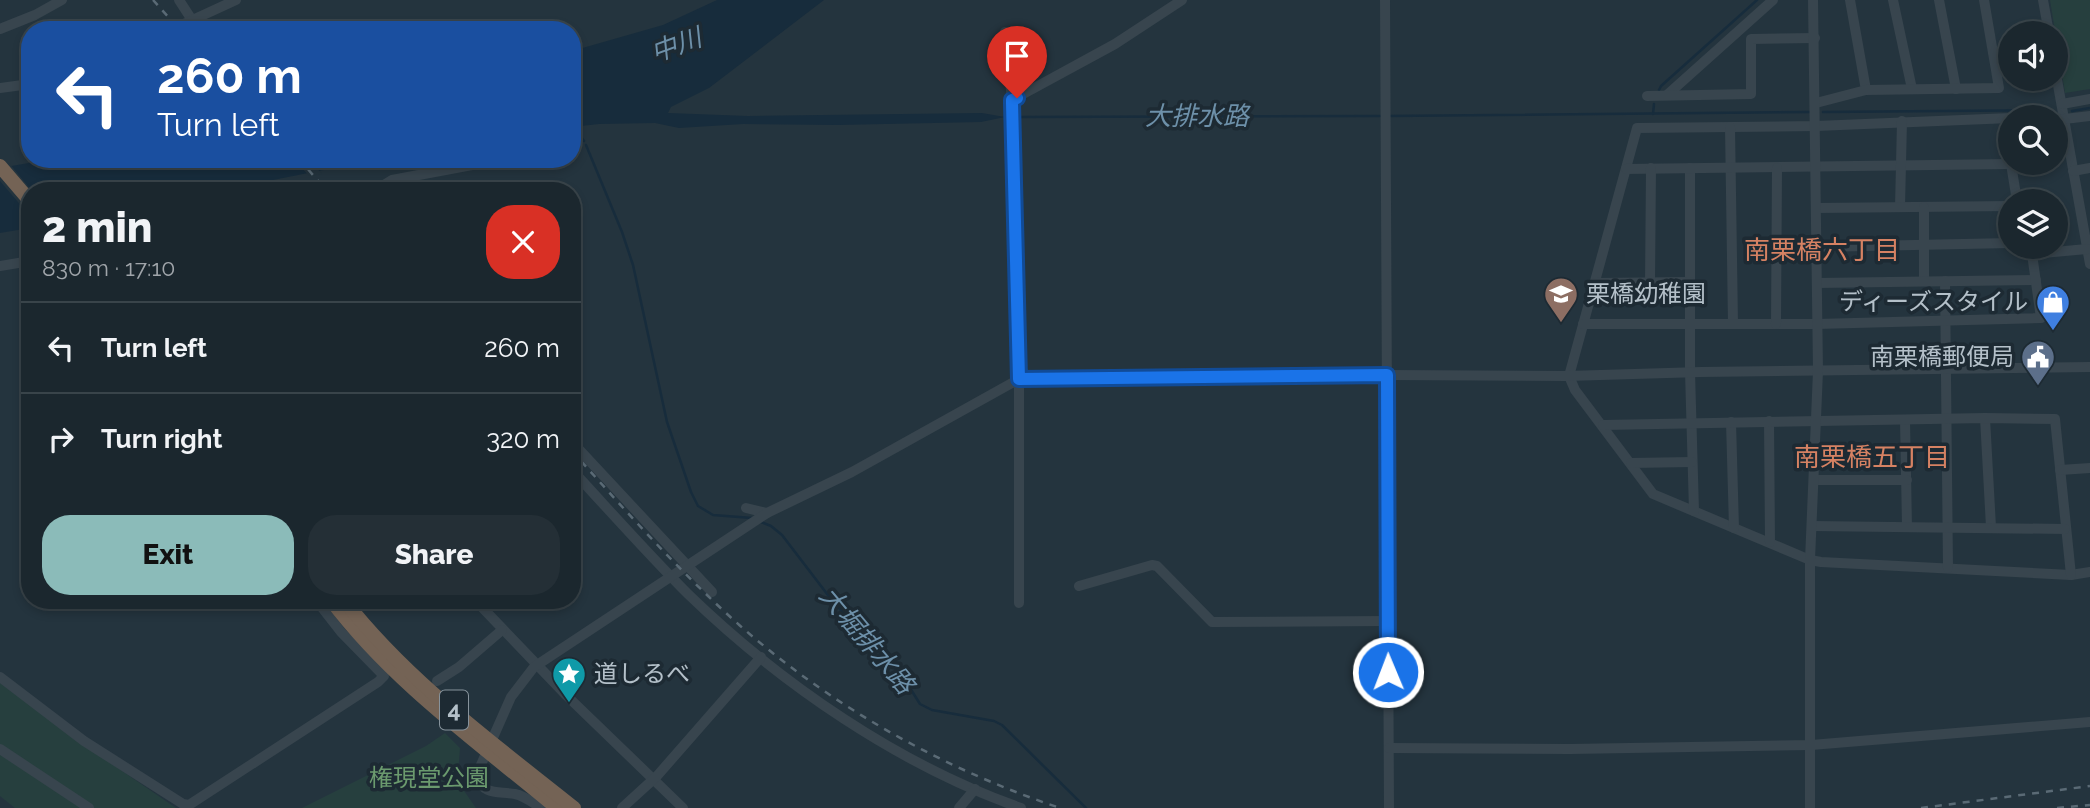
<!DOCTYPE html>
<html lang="en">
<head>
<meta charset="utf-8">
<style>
  body { margin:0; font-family:Raleway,"Noto Sans JP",sans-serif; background:#242f36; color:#f1f3f6; height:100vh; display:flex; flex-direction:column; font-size:26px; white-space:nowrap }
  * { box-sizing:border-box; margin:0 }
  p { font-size:23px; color:#a0a5aa }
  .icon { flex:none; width:38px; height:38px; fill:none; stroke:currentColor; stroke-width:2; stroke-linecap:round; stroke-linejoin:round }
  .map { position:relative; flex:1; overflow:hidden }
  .side { position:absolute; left:21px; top:182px; width:560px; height:427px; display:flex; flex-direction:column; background:#1b272e; border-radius:28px; box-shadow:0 4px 10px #0003,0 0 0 2px #39444a }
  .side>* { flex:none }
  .top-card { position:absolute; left:21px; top:21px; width:560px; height:147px; border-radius:28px; box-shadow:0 4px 10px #0003,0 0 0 2px #39444a; background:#1a4fa0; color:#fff; overflow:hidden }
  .buttons { position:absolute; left:1998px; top:21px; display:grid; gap:14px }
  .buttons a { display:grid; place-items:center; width:70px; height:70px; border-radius:50%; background:#1b272e; box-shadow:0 4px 10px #0003,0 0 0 2px #39444a; font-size:35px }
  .pin { position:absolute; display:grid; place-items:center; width:60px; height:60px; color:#fff; margin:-72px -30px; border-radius:50% 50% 50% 0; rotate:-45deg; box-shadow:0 0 7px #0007 }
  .pin .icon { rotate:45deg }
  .me { position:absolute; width:77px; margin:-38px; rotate:359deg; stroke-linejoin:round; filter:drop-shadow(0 0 5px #0008) }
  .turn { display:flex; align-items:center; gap:24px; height:147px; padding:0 21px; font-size:32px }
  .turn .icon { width:91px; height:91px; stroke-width:2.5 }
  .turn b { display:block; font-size:49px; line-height:60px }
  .round { display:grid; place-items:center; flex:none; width:74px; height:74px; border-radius:28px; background:#242f36 }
  .overview { display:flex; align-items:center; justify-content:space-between; height:119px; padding:0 21px }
  h1 { font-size:42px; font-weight:800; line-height:52px }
  .cta { display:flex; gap:14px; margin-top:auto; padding:14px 21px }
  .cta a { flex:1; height:80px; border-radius:28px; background:#8bbbb9; color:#111; font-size:28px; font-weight:800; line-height:80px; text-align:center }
  .cta a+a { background:#242f36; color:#f1f3f6 }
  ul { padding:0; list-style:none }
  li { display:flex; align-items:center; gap:21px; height:91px; padding:0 21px; border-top:2px solid #39444a }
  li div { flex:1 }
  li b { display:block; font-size:26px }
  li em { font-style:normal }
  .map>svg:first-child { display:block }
  .green { fill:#263f3e }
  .water { fill:#172c3c }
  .pier { fill:#24343e }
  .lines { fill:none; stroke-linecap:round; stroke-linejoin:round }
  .stream { stroke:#172c3c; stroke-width:2.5 }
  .minor-tunnel { stroke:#3a4953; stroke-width:10; stroke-dasharray:10 5; stroke-linecap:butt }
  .minor { stroke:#38454e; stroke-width:10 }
  .highway { stroke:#746355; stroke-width:14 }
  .rail { stroke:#5a6a75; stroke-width:2.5; stroke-dasharray:7 7; stroke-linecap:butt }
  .route-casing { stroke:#114b97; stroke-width:18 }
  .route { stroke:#1a73e8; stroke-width:12 }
  .labels { text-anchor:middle; stroke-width:7; stroke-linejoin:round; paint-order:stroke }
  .shield { fill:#1d2a33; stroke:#87939c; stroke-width:2 }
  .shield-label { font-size:23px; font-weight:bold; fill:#b4c0c9 }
  .poi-label { font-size:24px; fill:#b4c0c9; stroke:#1d2a33; text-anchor:start }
  .park-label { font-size:24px; fill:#6b9a6e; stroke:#1d2a33 }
  .water-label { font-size:26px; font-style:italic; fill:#6d90a9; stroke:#1d2a33 }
  .neighbourhood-label { font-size:26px; fill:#d68263; stroke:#1d2a33 }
</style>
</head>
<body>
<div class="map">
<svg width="2090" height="808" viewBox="0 0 2090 808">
  <rect width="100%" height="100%" fill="#24343e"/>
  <g class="green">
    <path d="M2050 0H2090V89L2065 93Z"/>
    <path d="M0 683 80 742 176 808H15L0 796Z"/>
    <path d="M445 733 460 748 458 774 460 785 476 808H302L426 746Z"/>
  </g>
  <g class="water">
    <path d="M717 0H824L709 88 671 107 668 113 748 116 982 113 1005 117 981 122 838 125 743 124 679 128 655 123 599 124 572 127V51L663 25Z"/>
    <path d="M52 159H379L218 191H30V228L0 233V168Z"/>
  </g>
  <g class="pier">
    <path d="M294 159H309L322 174 309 176Z"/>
    <path d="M9 163 32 191H30V216L0 181V165Z"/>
  </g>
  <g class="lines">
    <g class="stream">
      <path d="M1659 90 1661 86 1757 0"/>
      <path d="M2072 111 2090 108"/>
      <path d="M1823 112 2050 110"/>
      <path d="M1653 114 1654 104"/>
      <path d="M1388 116 1809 112"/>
      <path d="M1016 117 1380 116"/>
      <path d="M572 125 584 141"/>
      <path d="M586 145 622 232 633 265 667 422 691 492 698 506 713 515 752 518"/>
      <path d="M761 522 771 526 782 535 834 603 900 672 920 704 932 710 994 721 1002 725 1086 808"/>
    </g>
    <path class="minor-tunnel" d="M172 30 186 23"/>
    <g class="minor">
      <path d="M179 0 192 20"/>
      <path d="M1385 0 1389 808"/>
      <path d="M1850 0 1866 90"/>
      <path d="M1893 0 1912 89"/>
      <path d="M1939 0 1956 89"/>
      <path d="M2043 0 2049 33"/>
      <path d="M186 23 236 0"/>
      <path d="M0 29 35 15 62 0"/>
      <path d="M1005 32 1012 100 1019 379V603"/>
      <path d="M2056 74 2090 264"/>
      <path d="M0 88 30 84"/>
      <path d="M1667 95 1773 0"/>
      <path d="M1647 96 1751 94V39L1815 38"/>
      <path d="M1012 100 1115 44 1182 0"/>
      <path d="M1816 103 1866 90 1999 88 1984 0"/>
      <path d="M2062 104 2090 99"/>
      <path d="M2010 118 2011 164 2017 201"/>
      <path d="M2011 118 1816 126 1637 128 1569 376 1575 390 1653 494 1810 560 1821 562 2071 575 2090 572"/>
      <path d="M2056 120 2090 116"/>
      <path d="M1730 127 1733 324"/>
      <path d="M572 145H575"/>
      <path d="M1690 168V372L1694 511"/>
      <path d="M1626 169 2011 164"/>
      <path d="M2073 171 2090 168"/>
      <path d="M374 191 392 180 504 159"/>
      <path d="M1900 207 1902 121"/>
      <path d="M1817 208 2011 206"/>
      <path d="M1818 247 2011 243"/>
      <path d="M2032 254 2087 249"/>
      <path d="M0 266 30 261"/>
      <path d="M1924 281V207"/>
      <path d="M1945 281 1948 568"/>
      <path d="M1595 283 1690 282"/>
      <path d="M1650 283 1651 168"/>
      <path d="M1817 283 2036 280"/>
      <path d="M1583 324H1817L2041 318 2032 254 2028 247"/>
      <path d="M1776 324 1777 168"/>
      <path d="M1985 418 1991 527"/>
      <path d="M1905 420 1907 527"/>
      <path d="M1769 421 1770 542"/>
      <path d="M1731 422 1734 528"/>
      <path d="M1603 425 1985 418 2055 419 2071 575"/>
      <path d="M572 442 712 592"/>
      <path d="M1631 463 1692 462"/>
      <path d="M572 470C610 511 648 554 688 594 781 684 899 765 1021 808"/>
      <path d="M2060 470 2090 468"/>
      <path d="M1815 480H1907"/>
      <path d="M746 508 767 513"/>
      <path d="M1812 526 2065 529"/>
      <path d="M1079 586 1152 565 1157 566 1212 622 1387 621"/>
      <path d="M475 600 566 695 683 808"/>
      <path d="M0 677 84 741 183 804 189 805 378 682 384 676 341 632 316 600"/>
      <path d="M437 681 459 667 502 630"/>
      <path d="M1389 748 1570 749 1811 745 2090 722"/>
      <path d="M0 749 89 808"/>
      <path d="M541 808C533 803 525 796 515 794 497 791 484 796 476 776L511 697 534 667 767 513 852 472 1019 379 1387 375 1567 376 1701 372 2090 367"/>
      <path d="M622 808 657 776 761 657"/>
      <path d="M959 808 975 789"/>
      <path d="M1810 808V560L1818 371 1813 0"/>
    </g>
    <g class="highway">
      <path d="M0 166 30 201"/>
      <path d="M331 600C393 682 479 743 557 808"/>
      <path d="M344 600C407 681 494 744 574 808"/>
    </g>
    <g class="rail">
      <path d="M153 0 180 30"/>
      <path d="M299 159 327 191"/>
      <path d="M572 451C616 500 660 550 707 595 806 692 929 764 1060 808"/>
      <path d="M1921 808 2090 786"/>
      <path d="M2057 808 2090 805"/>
    </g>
  </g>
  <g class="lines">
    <g class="route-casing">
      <path id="route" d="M1017 98 1012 100V103L1019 379 1387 375 1388 672"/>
    </g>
    <use href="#route" class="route"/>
  </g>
  <defs>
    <g id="school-pin" transform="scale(1.75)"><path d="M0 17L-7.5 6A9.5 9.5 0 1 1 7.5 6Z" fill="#8d6e63" stroke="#1d2a33"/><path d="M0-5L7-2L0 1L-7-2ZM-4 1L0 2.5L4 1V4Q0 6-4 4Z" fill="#fff"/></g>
    <g id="shop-pin" transform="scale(1.75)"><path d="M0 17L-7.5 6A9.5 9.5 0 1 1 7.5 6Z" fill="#3f7fe0" stroke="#1d2a33"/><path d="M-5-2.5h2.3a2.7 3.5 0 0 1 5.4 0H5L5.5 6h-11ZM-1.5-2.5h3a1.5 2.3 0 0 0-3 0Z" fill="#fff"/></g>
    <g id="civic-pin" transform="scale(1.75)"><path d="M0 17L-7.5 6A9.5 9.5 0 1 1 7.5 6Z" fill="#5c6f8a" stroke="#1d2a33"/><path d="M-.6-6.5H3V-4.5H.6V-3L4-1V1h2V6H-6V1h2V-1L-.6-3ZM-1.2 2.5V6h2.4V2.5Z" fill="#fff"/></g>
    <g id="sight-pin" transform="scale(1.75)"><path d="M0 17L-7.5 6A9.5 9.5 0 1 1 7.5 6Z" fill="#0f9aa8" stroke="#1d2a33"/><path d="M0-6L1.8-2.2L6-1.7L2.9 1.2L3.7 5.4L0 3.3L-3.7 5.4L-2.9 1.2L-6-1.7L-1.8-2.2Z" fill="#fff"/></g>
  </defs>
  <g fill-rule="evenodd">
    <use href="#school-pin" x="1561" y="294"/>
    <use href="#shop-pin" x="2053" y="302"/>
    <use href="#civic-pin" x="2038" y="357"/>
    <use href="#sight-pin" x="569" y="674"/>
  </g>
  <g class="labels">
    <rect class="shield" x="440" y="690.5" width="28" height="39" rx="5"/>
    <g class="shield-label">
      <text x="454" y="718">4</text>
    </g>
    <g class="poi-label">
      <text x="1586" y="302">栗橋幼稚園</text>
      <text x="2028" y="310" text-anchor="end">ディーズスタイル</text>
      <text x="2014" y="365" text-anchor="end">南栗橋郵便局</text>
      <text x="594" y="682">道しるべ</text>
    </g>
    <g class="park-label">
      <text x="429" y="786">権現堂公園</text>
    </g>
    <g class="water-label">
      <text transform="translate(676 45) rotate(-20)" y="9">中川</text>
      <text x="1197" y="125">大排水路</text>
      <text transform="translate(867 640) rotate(50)" y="9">大堀排水路</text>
    </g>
    <g class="neighbourhood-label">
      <text x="1822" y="259">南栗橋六丁目</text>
      <text x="1872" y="466">南栗橋五丁目</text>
    </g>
  </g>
</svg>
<div class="buttons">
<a><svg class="icon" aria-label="sound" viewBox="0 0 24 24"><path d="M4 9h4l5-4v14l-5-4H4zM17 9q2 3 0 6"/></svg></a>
<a><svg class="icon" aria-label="search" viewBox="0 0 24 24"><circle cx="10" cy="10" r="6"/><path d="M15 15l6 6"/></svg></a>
<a><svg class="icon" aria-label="layers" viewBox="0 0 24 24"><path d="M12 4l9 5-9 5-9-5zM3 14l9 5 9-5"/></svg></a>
</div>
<div class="pin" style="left:1017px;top:98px;background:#d93025"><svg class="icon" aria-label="arrive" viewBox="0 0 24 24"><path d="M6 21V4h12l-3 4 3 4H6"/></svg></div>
<svg class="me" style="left:1388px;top:672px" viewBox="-20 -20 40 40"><circle r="17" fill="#1a73e8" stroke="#fff" stroke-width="3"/><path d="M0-11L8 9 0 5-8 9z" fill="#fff"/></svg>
<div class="top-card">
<div class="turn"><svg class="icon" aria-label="left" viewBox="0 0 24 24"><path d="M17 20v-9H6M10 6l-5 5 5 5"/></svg><div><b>260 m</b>Turn left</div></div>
</div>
<section class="side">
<div class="overview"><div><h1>2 min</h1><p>830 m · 17:10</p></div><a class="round" style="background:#d93025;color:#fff"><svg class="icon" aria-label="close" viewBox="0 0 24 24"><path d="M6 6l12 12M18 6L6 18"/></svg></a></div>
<ul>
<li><svg class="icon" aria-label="left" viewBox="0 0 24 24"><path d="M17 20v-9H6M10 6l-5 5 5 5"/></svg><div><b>Turn left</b></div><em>260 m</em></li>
<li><svg class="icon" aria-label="right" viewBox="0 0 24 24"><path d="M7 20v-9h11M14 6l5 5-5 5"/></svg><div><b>Turn right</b></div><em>320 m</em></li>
</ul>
<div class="cta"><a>Exit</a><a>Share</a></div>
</section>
</div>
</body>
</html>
